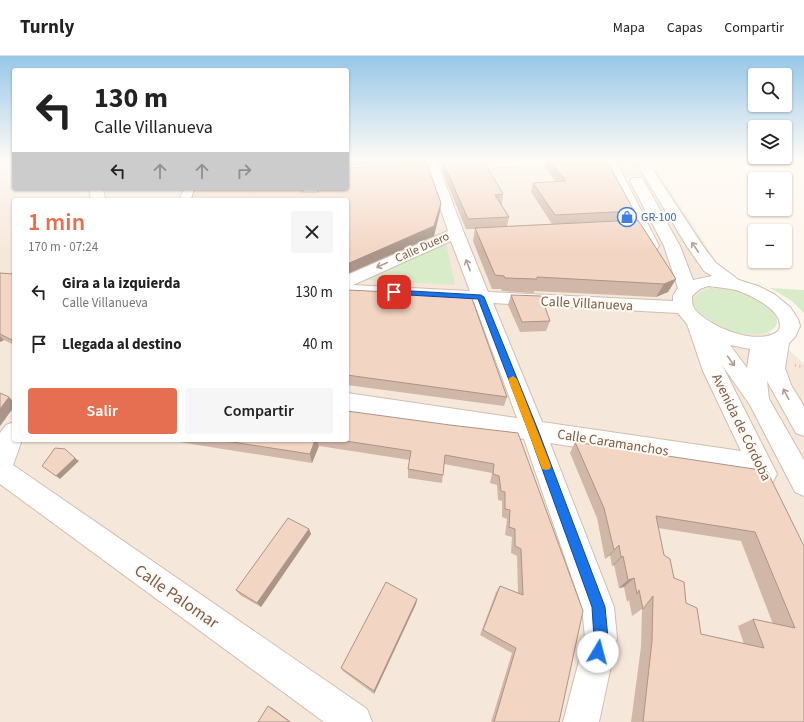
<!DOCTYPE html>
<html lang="es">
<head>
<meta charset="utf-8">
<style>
  body { margin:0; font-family:"Source Sans 3",sans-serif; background:#f6f6f6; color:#222; height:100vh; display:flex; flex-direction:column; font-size:15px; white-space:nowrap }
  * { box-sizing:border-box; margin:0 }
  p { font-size:13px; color:#767676 }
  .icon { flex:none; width:22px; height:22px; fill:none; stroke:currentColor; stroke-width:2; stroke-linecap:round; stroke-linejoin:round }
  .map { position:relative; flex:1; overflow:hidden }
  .sheet { position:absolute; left:12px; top:142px; width:337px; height:244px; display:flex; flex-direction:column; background:#fff; border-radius:4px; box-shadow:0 1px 3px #0004 }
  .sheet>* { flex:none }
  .guide { position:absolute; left:12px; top:12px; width:337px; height:122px; border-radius:4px; box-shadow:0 1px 3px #0004; background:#fff; color:#222; overflow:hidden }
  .fabs { position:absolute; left:748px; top:12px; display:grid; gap:8px }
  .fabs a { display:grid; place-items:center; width:44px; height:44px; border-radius:4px; background:#fff; box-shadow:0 1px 3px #0004; font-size:20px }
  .pin { position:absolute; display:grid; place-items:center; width:34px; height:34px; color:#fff; margin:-17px; border-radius:8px; box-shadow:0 2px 6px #0006 }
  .me { position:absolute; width:44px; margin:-22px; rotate:8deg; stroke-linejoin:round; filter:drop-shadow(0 0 3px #0008) }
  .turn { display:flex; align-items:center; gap:14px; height:84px; padding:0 16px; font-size:18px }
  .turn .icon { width:52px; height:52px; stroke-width:2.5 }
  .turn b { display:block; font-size:28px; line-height:34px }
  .lanes { display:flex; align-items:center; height:38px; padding:0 16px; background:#0003; justify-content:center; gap:20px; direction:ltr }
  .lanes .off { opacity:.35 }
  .round { display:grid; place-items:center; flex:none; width:42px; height:42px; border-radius:4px; background:#f6f6f6 }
  .head { display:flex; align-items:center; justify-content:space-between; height:68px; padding:0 16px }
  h1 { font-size:24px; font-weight:600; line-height:30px; color:#e76f51 }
  .primary-button { display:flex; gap:8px; margin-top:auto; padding:8px 16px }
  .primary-button a { flex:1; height:46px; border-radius:4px; background:#e76f51; color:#fff; font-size:16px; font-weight:600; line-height:46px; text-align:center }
  .primary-button a+a { background:#f6f6f6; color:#222 }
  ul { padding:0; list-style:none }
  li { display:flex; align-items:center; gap:12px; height:52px; padding:0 16px }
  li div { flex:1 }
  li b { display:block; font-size:15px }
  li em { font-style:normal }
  header { display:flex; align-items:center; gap:24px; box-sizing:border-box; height:56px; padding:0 20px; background:#fff; border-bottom:1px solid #e0e0e0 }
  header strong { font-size:19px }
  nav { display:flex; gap:22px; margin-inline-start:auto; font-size:14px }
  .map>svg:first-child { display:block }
  .residential { fill:#f5e8da; fill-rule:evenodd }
  .green { fill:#d8ecc9 }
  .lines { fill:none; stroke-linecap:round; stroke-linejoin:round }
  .minor-casing { stroke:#d1beb0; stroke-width:2 }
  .path { stroke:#d9b8a5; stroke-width:2.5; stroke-dasharray:1 3.5; stroke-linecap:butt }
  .minor { fill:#fff; fill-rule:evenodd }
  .wall { fill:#d1b7a8; fill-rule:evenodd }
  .shaded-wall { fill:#aa9588 }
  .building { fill:#f3d5c3; stroke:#aa9588; fill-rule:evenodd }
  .oneway { stroke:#af9d94 }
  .route { fill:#1a73e8; stroke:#114b97 }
  .slow { fill:#f59e0b }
  .labels { text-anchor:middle; stroke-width:4; stroke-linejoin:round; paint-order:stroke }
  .far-shop-label { font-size:12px; fill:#366cbe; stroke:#fffaf3; text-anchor:start }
  .far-street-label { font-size:12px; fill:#7a5c4d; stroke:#fffaf3 }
  .street-label { font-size:14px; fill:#7a5c4d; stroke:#fffaf3 }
  .near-street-label { font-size:17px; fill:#7a5c4d; stroke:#fffaf3 }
</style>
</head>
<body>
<header>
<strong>Turnly</strong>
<nav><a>Mapa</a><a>Capas</a><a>Compartir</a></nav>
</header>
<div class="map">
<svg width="804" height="666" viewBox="0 0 804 666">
  <rect width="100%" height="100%" fill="#fdf6ec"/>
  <path class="residential" d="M0 103H14V132H347V103H650L750 258 804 308V666H0ZM14 144H347V384H14Z"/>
  <g class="green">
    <path d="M446 187 455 229 364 224Z"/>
    <path d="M711 232C731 232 753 237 768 251 792 273 763 281 743 278 723 275 665 245 711 232Z"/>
    <path d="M770 232 804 234V257L792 245Z"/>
  </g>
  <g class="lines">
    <g class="minor-casing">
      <g id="minor">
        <path d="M424 103H436L464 177 488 236 673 245V240L678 232 664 190 630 125 632 122H642L644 125 680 190 693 224 712 220 704 215 688 192 634 103H646L703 190 716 207 739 224 758 230 774 238 790 251 798 263 800 270 795 281 789 287 785 312 791 329 804 350V380L796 377 767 325 769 343 804 404V440L795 436 750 349 722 309 777 418 773 426 764 429 755 426 751 419 550 387 614 551 617 582 599 666H563L585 582 582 551 524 383 347 355V337L517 362 474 246 347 239V219L448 175ZM451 185 470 235 352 229H353ZM708 230C717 231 727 232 736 234 750 239 786 255 779 274 761 292 707 271 694 252 692 249 692 245 692 240L700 233ZM493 247 678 257 687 268 703 315 741 395 542 366ZM730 289 750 293 747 312Z"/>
        <path d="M521 103H615L659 190 657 193 651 195 645 193C627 167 616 133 603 104L598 107 456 113 452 112 450 109 452 106 456 105Z"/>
        <path d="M89 132H103L105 144H91Z"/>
        <path d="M185 132H199L193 144H179Z"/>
        <rect x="304" y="132" width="14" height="12"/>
        <path d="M14 366V384H22L13 409 367 653 372 666H324L0 428V377L6 369Z"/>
      </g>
    </g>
    <path class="path" d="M795 309 804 311"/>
    <use href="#minor" class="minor"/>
  </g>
  <g class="wall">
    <path d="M347 103H424L423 107 347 110Z"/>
    <path d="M437 103H505L439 105Z"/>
    <path d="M547 103 634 155 630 164 676 223 668 236 656 241 534 235V237L502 235 501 233H492L473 185 475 173H466L442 115 443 106 503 138 502 148H501L509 161 507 170 552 168 531 136 533 127 556 126 545 111Z"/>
    <path d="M0 217 14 218V289L4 284 0 286Z"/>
    <path d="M347 234 507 341 504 350 347 329Z"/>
    <path d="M511 239 550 265 546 275 520 276 508 249Z"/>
    <path d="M450 369 518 377 559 666H491L512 597 480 579 496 536 500 530 518 537 517 500 511 497 512 481 505 479 507 463 502 461V445L498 444 497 429 490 427 492 417 444 408 442 427 408 422V413L410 404 319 390 312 407 166 384H347Z"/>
    <path d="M575 386 804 490V666H631L641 591 642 553 632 560 629 544 627 546 624 531 619 532 614 509 612 510 610 499 605 503 597 462 570 397ZM658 472 741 485 773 568 753 563 738 570 744 588 701 578 664 499Z"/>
    <path d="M309 473 311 478 261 551 240 539 236 534Z"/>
    <path d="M417 543 416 548 374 638 343 615 341 612Z"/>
  </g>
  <g class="shaded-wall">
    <path d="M441 147 440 156 434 180 347 218V208Z"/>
    <path d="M676 223 668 236 656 241 664 228Z"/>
    <path d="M0 280 4 284 0 286Z"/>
    <path d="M9 341 14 346V351L0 370V353Z"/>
    <path d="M315 384H317L319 390 312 407 310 398Z"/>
    <path d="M75 402 79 405 60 423 56 420Z"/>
    <path d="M309 473 311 478 261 551 257 547Z"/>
    <path d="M619 489 610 499 605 503Z"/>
    <path d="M623 500 614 509 612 510 621 501Z"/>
    <path d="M634 522 624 531 619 532 628 524Z"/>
    <path d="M417 543 416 548 374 638V635Z"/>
    <path d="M268 650 272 652 291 666H290Z"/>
  </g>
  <g class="building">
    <path d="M547 103H606L634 155 555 159 533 127 566 125Z"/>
    <path d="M483 104 503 138 495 139 509 161 468 163 443 106Z"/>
    <path d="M427 108 441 147 434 170 347 208V144H191L195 132H301V136H318V132H347V112Z"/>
    <path d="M638 164 676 223 664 228 537 221V223L505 222 504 220 495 219 475 172Z"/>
    <path d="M0 217 14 218V285L0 278Z"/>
    <path d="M347 234 471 240 507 341 347 319Z"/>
    <path d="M511 239 541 240 550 265 522 266Z"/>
    <path d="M0 337 9 341 0 353Z"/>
    <path d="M347 355 450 369 518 377 583 555 559 666H494L516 592 483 574 500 530 523 539 521 493 515 490V473L509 471 510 454 505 453V436L501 435 499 420 493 418 494 408 445 399 443 419 408 413 411 395 339 384H347Z"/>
    <path d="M219 384H315L310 398Z"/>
    <path d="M575 386 767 415 804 490V666H643L652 585 653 540 643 553 639 534 637 538 634 522 628 524 623 500 621 501 619 489 614 494 604 452ZM656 460 755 476 795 572 753 563 764 592 701 578 697 552 686 547 684 526 674 522 670 503 664 499Z"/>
    <path d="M55 392 65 393 75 402 56 420 42 410Z"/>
    <path d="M288 462 309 473 257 547 236 534Z"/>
    <path d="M386 526 417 543 374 635 341 612Z"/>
    <path d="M268 650 290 666H258Z"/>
  </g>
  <defs><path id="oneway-shaft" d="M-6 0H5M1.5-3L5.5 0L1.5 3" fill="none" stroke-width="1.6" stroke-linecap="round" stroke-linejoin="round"/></defs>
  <g class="oneway">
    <use href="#oneway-shaft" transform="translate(695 191) rotate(-124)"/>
    <use href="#oneway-shaft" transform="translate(382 209) rotate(156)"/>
    <use href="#oneway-shaft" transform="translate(468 209) rotate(-110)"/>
    <use href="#oneway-shaft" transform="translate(731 305) rotate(54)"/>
    <use href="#oneway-shaft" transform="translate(786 338) rotate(-118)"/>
  </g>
  <linearGradient id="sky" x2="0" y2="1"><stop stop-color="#97c7e8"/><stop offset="0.53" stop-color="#fefbf6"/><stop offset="1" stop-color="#fefbf6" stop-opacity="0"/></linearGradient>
  <rect width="804" height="196" fill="url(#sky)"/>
  <path class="route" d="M394 234 481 239 484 241 538 374 605 551 608 582 603 601 598 603 593 601 591 596 594 582 592 551 528 374 478 243 391 238 390 236Z"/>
  <path class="slow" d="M513 320 517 323 551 410 550 413 546 414 542 413 541 410 508 323Z"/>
  <defs>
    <g id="shop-ring" transform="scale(1)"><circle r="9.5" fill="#fffaf3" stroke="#3f7fe0" stroke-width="1.5"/><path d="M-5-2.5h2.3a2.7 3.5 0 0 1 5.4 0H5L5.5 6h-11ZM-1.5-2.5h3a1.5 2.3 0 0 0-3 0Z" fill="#3f7fe0"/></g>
  </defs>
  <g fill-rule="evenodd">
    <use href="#shop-ring" x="627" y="161"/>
  </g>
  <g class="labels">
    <g class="far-shop-label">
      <text x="641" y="165">GR-100</text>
    </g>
    <g class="far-street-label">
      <text transform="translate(422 191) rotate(-24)" y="4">Calle Duero</text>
    </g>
    <g class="street-label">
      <text transform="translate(587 247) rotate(3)" y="5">Calle Villanueva</text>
      <text transform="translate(742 371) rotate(64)" y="5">Avenida de Córdoba</text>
      <text transform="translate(613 386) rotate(9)" y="5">Calle Caramanchos</text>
    </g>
    <g class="near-street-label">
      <text transform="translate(177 540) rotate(35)" y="6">Calle Palomar</text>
    </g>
  </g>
</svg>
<div class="fabs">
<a><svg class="icon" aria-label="search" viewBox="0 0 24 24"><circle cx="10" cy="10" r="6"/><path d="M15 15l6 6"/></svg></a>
<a><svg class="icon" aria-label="layers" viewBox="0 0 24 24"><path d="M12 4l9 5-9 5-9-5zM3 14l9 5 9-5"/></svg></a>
<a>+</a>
<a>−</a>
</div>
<div class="pin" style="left:394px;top:236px;background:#d93025"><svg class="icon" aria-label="arrive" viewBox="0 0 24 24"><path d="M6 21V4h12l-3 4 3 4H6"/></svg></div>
<svg class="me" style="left:598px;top:596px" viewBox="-20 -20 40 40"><circle r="19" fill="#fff"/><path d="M0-13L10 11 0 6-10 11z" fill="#1a73e8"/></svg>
<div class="guide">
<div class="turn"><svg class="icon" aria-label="left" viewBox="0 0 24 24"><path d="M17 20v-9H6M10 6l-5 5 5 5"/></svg><div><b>130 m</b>Calle Villanueva</div></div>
<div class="lanes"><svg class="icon" aria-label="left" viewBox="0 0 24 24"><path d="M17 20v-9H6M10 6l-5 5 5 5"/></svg><svg class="icon off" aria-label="ahead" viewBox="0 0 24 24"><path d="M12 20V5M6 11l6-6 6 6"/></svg><svg class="icon off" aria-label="ahead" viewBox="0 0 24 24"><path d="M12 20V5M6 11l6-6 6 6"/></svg><svg class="icon off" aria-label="right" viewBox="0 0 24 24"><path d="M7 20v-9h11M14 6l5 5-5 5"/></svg></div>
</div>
<section class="sheet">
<div class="head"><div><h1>1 min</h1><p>170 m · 07:24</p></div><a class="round"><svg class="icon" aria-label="close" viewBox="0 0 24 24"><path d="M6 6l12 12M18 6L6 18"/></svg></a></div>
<ul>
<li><svg class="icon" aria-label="left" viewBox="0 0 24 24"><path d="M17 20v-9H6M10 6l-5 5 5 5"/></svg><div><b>Gira a la izquierda</b><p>Calle Villanueva</p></div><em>130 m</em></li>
<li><svg class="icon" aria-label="arrive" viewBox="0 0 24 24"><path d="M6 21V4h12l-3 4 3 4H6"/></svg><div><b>Llegada al destino</b></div><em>40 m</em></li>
</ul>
<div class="primary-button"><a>Salir</a><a>Compartir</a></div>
</section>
</div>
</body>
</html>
